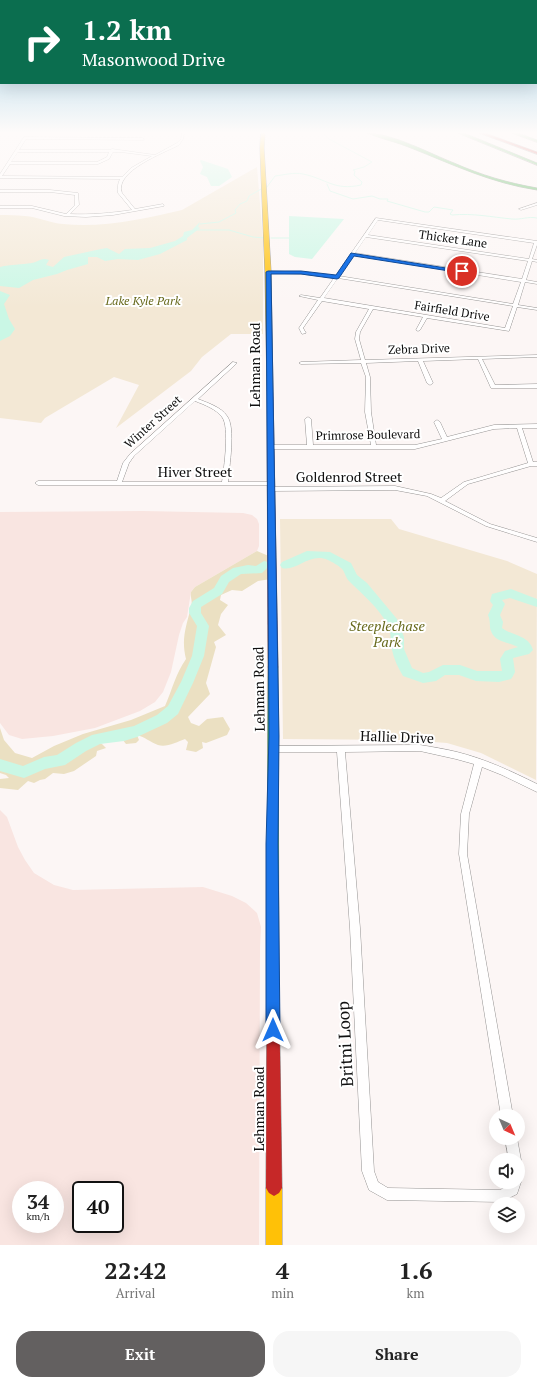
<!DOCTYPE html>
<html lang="en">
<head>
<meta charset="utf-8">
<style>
  body { margin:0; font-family:"PT Serif",serif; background:#f6f6f6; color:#222; height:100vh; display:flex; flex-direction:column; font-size:15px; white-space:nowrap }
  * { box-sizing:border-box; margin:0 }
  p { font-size:13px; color:#767676 }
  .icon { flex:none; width:22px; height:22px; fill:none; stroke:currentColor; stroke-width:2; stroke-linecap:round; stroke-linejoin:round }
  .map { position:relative; height:1245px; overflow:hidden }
  .drawer { display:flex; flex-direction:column; background:#fff; flex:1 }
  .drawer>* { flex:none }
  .guide { position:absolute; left:0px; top:0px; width:537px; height:84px; box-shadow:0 4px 16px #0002; background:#0b6e4f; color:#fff; overflow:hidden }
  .needle { width:26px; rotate:136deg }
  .fabs { position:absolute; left:489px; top:1109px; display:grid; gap:8px }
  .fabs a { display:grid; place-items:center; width:36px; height:36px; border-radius:50%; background:#fff; box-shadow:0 4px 16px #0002; font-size:20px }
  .speed { position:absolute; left:12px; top:1181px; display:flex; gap:8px; font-size:20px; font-weight:700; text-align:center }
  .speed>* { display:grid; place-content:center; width:52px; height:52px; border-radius:50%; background:#fff; box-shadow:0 4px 16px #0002; line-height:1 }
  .speed small { font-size:10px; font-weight:400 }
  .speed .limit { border:2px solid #111; border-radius:6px; background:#fff; color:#111 }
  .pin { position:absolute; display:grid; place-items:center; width:34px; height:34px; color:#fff; margin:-17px; border:2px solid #fff; border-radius:50%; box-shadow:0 1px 4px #0007 }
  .me { position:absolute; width:44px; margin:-22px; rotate:0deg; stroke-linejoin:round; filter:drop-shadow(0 0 3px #0008) }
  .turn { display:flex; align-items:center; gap:14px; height:84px; padding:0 16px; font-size:18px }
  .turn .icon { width:52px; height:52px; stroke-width:2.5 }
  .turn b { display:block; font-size:28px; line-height:34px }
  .eta { display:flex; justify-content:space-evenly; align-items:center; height:68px; text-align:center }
  .eta b { font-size:24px; font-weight:700; line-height:28px }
  .button { display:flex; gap:8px; margin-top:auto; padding:8px 16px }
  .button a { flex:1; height:46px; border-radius:16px; background:#636060; color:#fff; font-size:16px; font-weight:700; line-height:46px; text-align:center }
  .button a+a { background:#f6f6f6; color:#222 }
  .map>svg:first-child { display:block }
  .farmland { fill:#f9e5e1; fill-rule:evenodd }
  .green { fill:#f3e8d5 }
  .forest { fill:#ebe0c2 }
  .water { fill:#caf7e5 }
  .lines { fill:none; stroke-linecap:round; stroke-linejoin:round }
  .stream { stroke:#caf7e5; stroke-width:1 }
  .river { fill:#caf7e5; fill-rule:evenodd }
  .street-casing { stroke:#969493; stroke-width:1 }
  .fast-casing { stroke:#8d8a8a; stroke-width:1 }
  .slow-casing { stroke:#8d8a8a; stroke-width:1 }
  .jam-casing { stroke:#8d8a8a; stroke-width:1 }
  .street { fill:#fffefe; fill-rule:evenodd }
  .fast { fill:#4caf50; fill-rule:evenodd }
  .slow { fill:#ffc107; fill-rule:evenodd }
  .jam { fill:#c62828; fill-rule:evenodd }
  .route { fill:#1a73e8; stroke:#114b97 }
  .labels { text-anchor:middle; stroke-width:4; stroke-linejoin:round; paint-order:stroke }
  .far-street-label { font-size:12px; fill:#101010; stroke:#fff }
  .far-park-label { font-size:12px; font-style:italic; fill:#686a1d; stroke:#fff }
  .street-label { font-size:14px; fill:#101010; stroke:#fff }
  .park-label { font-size:14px; font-style:italic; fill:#686a1d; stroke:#fff }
  .near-street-label { font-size:17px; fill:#101010; stroke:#fff }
</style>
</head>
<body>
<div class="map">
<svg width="537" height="1245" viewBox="0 0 537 1245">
  <rect width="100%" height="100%" fill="#fcf6f5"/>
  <g class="farmland">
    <path d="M143 511 243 513 252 515 257 519 259 524V546L257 551 195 587 191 592 187 617 183 623 179 635 171 672 163 692 155 702 140 711 95 728 53 736 22 739 9 735 0 723V512Z"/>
    <path d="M0 810 7 817 18 847 25 860 34 873 54 885 73 890 203 887 232 896 246 903 257 913 261 927 260 947 259 1245H0ZM21 1190H55V1224H21ZM81 1190H115V1224H81Z"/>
  </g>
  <g class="green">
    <path d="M257 167 263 240V334H231L202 357 191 371 116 428 139 385 114 377 45 418 41 423 0 418V215C8 215 17 215 25 216 38 217 50 223 63 224 103 228 144 219 182 210Z"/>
    <path d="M280 519H391L399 529 507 561 537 574 536 780 481 753 447 743 407 740 283 739Z"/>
  </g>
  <path class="forest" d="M257 551 271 557V579L258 581 242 591 232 590 221 595 220 600 228 605 221 614 218 625 226 635 214 642 216 647 206 683 210 694 188 717 191 723 199 726 207 719 223 717 230 729 227 735 206 743 202 742 203 748 196 752 186 750 188 742 185 739C177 742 166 748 158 745 150 742 145 737 137 735L139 740 136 743 126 744 122 739 111 738 97 743 102 744 106 748 97 751 96 756 74 771 64 774 53 773 45 779 40 780 34 783 28 781 18 790 0 788V779L9 778 6 775 0 773V728L4 740 15 753 32 758 54 746 83 734 131 720 165 706C172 690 176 673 186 659 181 639 186 627 191 607 193 602 190 597 191 592L195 587Z"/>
  <g class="water">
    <path d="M201 160 228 169 232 177 219 186H211L207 177 200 174 203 167 200 161Z"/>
    <path d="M289 216 344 219 312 259 295 257 289 254Z"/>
    <path d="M200 222 198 227 200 228 187 238V240L160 254 138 260 118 259 105 261 97 257H88V264L67 270 57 274 33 280 19 288 0 286V267C11 264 21 265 32 263 39 262 41 257 49 260L46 265 53 267 64 257 101 249 107 248 119 254 125 249 150 248 175 241 183 236 184 232 192 230Z"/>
    <path d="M0 291 10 295 4 304 9 319 15 329 10 336 0 341Z"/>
  </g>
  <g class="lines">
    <g class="stream">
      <path d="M327 184 330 191 353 199 372 196 380 199H388L387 201 425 212H429L434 207 453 210 450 214 452 215C473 213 491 217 512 219 521 220 528 216 537 218"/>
      <path d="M267 187 275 176C284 175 294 172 303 174 327 179 334 191 361 185L362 182 354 175 355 171 353 170 364 167 372 162 329 139 322 133"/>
      <path d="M200 224 219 222 236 213 235 210 240 204 247 201 249 196 263 188"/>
      <path d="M195 230H229L253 237 265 238"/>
      <path d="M271 238H289"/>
    </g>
    <g class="river">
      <path d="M307 551 330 552 351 563 357 575 367 583 397 619 404 637V649L412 668 423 673 429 672 443 665H460L477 671H502L500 659 505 651 518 647C510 642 495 643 491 631 489 627 491 622 488 615L493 605 490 601 492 594 511 589 537 599V607L510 598 502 600 505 604 500 615 503 622 502 628C512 636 529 635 533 650L529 654 513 658 515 672 513 676 511 679 499 682 476 681 459 675H445L436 681 423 683 403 676C398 668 394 659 392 650 390 641 392 632 387 624 379 608 361 593 349 581 345 577 345 571 341 568 338 565 332 562 328 560 309 552 297 572 282 568L280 565 282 562Z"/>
      <path d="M264 561 268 562 270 565 262 573 241 574 229 582 222 594 201 607V613L209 626 204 656 193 683 178 714 167 723 137 737 124 741 100 744 86 751 65 765 45 769 24 778 0 771V759L23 766 44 757 57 755 76 743 92 735 134 726 157 715 168 706 181 682 192 656 197 626 189 613V608L193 601 214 588 221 576 233 568 248 565 256 566Z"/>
    </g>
    <g class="street-casing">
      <g id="street">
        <path d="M182 133H184L183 139 179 145C164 153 114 171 122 193L135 209 163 204 164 206 113 215 86 217 64 216 32 208H0V206H32L66 214 75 205V195L50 192H0V190H50L78 193 79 205 70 214C91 215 111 213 132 210L118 193C117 188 118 183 120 179L0 178V174L24 137 143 138 144 140 26 139 19 150H110L112 149 155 155 177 143 181 139ZM18 152H109L107 157 97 162H11ZM113 152H121L152 156 131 168 122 177 2 176 10 164H98L109 159Z"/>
        <path d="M537 203V205L521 210 519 209Z"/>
        <path d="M376 218 537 241V245L532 259 537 260V262L532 261 526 280 537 282V284L525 282 518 305 537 308V310L517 307 509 331 427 318 420 330 418 331 416 330 423 317 373 309 360 332 359 339 365 360 537 355V357L482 359 495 385 537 384V388H491L478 359 423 361 433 383 430 385 427 383 418 361 366 363 370 377 371 412 376 445H415L442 439 434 422 437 420 440 422 447 437 494 425 537 424V428H522L533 462H537V466H531L468 484 445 501 490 524 537 538V542L486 526 427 496 395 490 270 491 267 489 270 487 395 486 431 494 441 498 464 482 528 463 517 428 494 429 415 449H270L267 447 270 445H307L305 419 308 417 311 419 313 445H371L365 412 366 377 361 363 301 364 299 363 301 362 361 360 355 339 356 332 369 309 322 301 303 328 306 333 302 334 299 328 318 300 299 296 301 295 320 298 334 278 301 274 268 273 266 272 268 271 301 272 335 276ZM378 220 534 243 529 259 368 235ZM366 237 528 261 522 279 355 253ZM354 255 521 282 513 304 339 276ZM338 278 513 306 505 328 324 298Z"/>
        <path d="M233 362 237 363 198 399C208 403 221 407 227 416 236 428 229 467 228 482H270L272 483V485H38L35 483 38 481H117L123 463 130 454ZM195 401C205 405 216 409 222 417 230 427 224 468 222 482H122L129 463 134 456Z"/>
        <path d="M420 745C432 747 445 749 457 752 485 759 511 771 537 784V792L502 775 482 767 469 814 467 854 513 1116H501L459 854 461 814 474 764 456 759 420 751 345 752 360 928 374 1171 378 1182 388 1188 500 1190 508 1186 509 1182H518V1177L519 1178 521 1182 517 1194 501 1202 387 1200 369 1190 362 1171 350 928 337 752H273L270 751 269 749 270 747 273 746Z"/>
        <path d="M505 1138H517L521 1160 519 1164H518V1160H509Z"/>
      </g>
    </g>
    <g class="fast-casing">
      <g id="fast">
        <path d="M367 133C392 133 431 154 454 163 481 175 508 183 537 188V190C491 183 454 165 411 148 397 142 381 139 367 133Z"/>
        <path d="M458 133H464L537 163V165Z"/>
        <path d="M512 133H518L537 140V142Z"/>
        <path d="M273 663 276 664 278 667 279 988 278 993 273 994 268 993 267 988 268 667 270 664Z"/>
      </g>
    </g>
    <g class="slow-casing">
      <g id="slow">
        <path d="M261 133H265L264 148 271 272 273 391 270 393 267 391 265 272 260 148Z"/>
        <path d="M274 1180 279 1183 282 1188V1245H266V1188L269 1183Z"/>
      </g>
    </g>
    <g class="jam-casing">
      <g id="jam">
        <path d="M479 133H485L537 152V154Z"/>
        <path d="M270 389 273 391 278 667 276 670H270L268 667 267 391Z"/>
        <path d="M273 982 278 983 279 988 282 1188 279 1193 274 1196 269 1193 266 1188 267 988 268 983Z"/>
      </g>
    </g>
    <use href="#street" class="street"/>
    <use href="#fast" class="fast"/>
    <use href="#slow" class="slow"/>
    <use href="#jam" class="jam"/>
  </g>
  <linearGradient id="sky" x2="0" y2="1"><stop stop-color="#9ccfe7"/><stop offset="0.43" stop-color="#fefbfa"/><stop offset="1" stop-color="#fefbfa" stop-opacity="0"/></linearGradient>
  <rect width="537" height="308" fill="url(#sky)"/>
  <path class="route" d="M351 253 465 271 462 273 354 256 339 278 337 279 301 274H271L279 736 278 844 280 1030 278 1034 273 1036 268 1034 266 1030V844L269 736 266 272 268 271H301L336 275Z"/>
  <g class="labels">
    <g class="far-street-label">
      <text transform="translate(453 239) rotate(8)" y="4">Thicket Lane</text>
      <text transform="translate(452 311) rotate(9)" y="4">Fairfield Drive</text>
      <text transform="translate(419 349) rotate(-2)" y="4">Zebra Drive</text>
      <text transform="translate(153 422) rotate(-42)" y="4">Winter Street</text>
      <text transform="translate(368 435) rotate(-1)" y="4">Primrose Boulevard</text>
    </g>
    <g class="far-park-label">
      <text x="143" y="305">Lake Kyle Park</text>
    </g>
    <g class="street-label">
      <text transform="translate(255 365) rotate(-90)" y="5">Lehman Road</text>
      <text x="195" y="477">Hiver Street</text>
      <text x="349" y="482">Goldenrod Street</text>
      <text transform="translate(259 689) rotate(-91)" y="5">Lehman Road</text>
      <text transform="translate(397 737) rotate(2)" y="5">Hallie Drive</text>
      <text transform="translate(259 1109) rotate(-90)" y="5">Lehman Road</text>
    </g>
    <g class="park-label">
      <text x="387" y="631">Steeplechase<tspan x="387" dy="16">Park</tspan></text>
    </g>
    <g class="near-street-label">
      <text transform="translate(345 1044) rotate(-93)" y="6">Britni Loop</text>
    </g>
  </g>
</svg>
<div class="fabs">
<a><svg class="needle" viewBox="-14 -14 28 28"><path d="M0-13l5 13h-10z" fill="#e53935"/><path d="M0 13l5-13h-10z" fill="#767676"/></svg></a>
<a><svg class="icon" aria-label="sound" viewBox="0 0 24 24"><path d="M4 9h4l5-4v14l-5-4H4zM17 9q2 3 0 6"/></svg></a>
<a><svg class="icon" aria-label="layers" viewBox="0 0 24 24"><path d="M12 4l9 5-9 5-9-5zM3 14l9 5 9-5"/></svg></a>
</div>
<div class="speed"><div>34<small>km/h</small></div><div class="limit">40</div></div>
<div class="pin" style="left:462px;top:271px;background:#d93025"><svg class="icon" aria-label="arrive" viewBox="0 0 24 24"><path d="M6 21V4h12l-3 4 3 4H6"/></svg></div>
<svg class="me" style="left:273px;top:1030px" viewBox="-20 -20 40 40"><path d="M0-17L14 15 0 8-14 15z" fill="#1a73e8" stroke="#fff" stroke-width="4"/></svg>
<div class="guide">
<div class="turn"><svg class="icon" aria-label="right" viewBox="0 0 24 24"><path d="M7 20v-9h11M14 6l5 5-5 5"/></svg><div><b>1.2 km</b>Masonwood Drive</div></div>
</div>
</div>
<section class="drawer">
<div class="eta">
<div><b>22:42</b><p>Arrival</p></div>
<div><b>4</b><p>min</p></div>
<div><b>1.6</b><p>km</p></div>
</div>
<div class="button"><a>Exit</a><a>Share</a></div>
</section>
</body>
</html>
